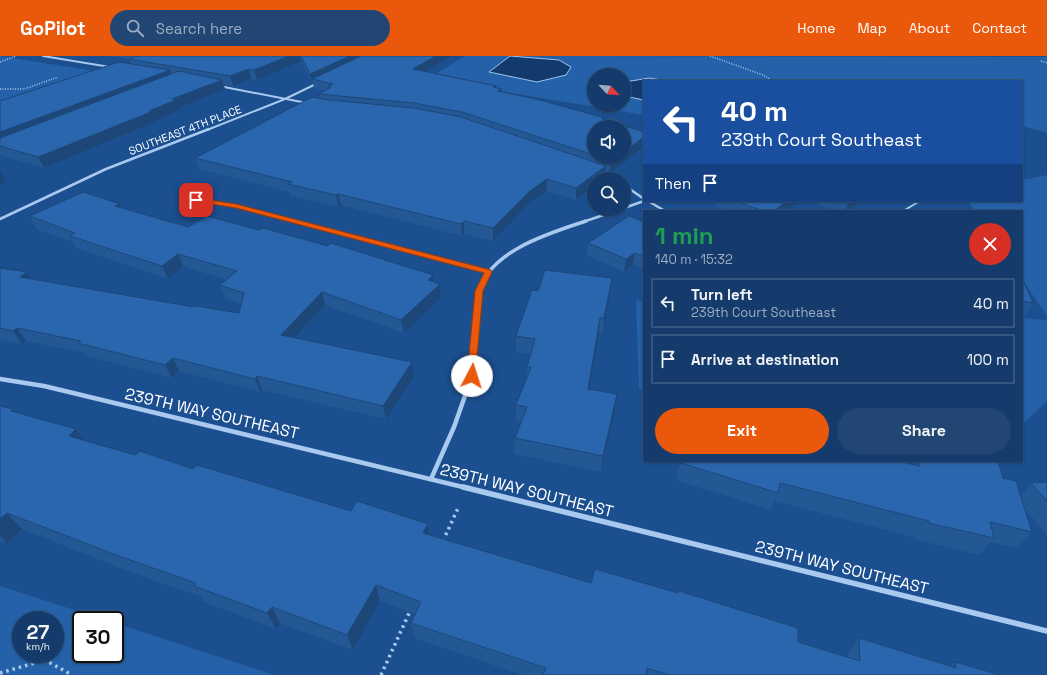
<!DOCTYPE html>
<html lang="en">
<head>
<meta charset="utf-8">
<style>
  body { margin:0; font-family:"Space Grotesk",sans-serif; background:#214673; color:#f1f3f6; height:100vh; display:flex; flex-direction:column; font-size:15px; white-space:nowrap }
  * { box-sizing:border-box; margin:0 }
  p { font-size:13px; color:#9dadc1 }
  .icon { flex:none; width:22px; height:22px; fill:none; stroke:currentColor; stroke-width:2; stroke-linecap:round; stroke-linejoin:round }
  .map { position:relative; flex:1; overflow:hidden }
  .details { position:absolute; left:643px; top:154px; width:380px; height:252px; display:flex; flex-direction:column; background:#143b6b; border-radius:0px; box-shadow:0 1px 3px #0004,0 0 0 1px #33557e }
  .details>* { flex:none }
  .guide { position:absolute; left:643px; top:24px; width:380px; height:122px; border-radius:0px; box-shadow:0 1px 3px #0004,0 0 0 1px #33557e; background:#1a4fa0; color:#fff; overflow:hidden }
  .needle { width:26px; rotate:116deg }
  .tools { position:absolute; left:587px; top:12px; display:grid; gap:8px }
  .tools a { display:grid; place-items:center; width:44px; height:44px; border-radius:50%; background:#143b6b; box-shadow:0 1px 3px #0004,0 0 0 1px #33557e; font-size:20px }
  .speed { position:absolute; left:12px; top:555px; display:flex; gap:8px; font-size:20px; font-weight:700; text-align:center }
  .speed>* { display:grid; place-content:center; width:52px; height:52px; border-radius:50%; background:#143b6b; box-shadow:0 1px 3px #0004,0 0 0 1px #33557e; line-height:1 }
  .speed small { font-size:10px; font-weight:400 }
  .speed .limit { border:2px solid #111; border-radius:6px; background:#fff; color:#111 }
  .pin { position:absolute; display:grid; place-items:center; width:34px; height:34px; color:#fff; margin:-17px; border-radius:8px; box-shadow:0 2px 6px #0006 }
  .me { position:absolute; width:44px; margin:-22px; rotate:5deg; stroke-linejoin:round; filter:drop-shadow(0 0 3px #0008) }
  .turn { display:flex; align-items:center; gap:14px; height:84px; padding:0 12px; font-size:18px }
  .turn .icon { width:52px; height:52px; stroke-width:2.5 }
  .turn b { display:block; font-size:28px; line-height:34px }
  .then { display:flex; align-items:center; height:38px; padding:0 12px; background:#0003; gap:8px; font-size:15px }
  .round { display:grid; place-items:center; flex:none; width:42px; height:42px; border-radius:21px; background:#214673 }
  .overview { display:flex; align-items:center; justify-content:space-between; height:68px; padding:0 12px }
  h1 { font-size:24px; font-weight:700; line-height:30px; color:#1e9e55 }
  .primary-button { display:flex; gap:8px; margin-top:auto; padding:8px 12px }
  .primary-button a { flex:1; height:46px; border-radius:24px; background:#ea580c; color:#fff; font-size:16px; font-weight:700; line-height:46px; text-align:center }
  .primary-button a+a { background:#214673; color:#f1f3f6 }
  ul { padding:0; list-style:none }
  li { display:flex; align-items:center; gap:12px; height:50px; margin:0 8px 6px; padding:0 4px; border:2px solid #33557e; border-radius:0px }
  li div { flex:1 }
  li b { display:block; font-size:15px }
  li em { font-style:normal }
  header { display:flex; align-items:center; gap:24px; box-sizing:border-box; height:56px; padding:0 20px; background:#ea580c; color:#fff }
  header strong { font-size:19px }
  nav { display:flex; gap:22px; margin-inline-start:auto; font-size:14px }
  .search { width:280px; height:36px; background:#214673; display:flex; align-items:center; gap:10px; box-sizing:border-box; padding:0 14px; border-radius:22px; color:#9dadc1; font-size:15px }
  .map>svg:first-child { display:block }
  .green { fill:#2461a8; fill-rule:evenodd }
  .water { fill:#123a6d; stroke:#9cc4f0 }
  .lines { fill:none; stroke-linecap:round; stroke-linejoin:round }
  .path-far1 { stroke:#a9c9ee; stroke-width:1.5; stroke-dasharray:1 1.5; stroke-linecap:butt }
  .path { stroke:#a9c9ee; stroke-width:3.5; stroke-dasharray:2.5 4; stroke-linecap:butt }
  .lane { stroke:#a9c9ee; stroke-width:2 }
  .street-far4 { stroke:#a9c9ee; stroke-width:2 }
  .street-far3 { stroke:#a9c9ee; stroke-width:2.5 }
  .street-far2 { stroke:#a9c9ee; stroke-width:3.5 }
  .street-far1 { stroke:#a9c9ee; stroke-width:4.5 }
  .street { stroke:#a9c9ee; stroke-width:5.5 }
  .wall { fill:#245895; fill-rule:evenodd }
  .shaded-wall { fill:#1d4779 }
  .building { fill:#2a66ad; stroke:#1d4779 }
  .route { fill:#ea580c; stroke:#983908 }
  .labels { text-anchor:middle; stroke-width:4; stroke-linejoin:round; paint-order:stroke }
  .far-street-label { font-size:11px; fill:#fff; stroke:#1b4f8f }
  .near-street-label { font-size:16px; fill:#fff; stroke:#1b4f8f }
</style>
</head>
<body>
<header>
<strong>GoPilot</strong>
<div class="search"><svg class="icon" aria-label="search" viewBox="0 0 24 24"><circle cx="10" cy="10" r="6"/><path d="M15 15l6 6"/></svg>Search here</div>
<nav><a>Home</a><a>Map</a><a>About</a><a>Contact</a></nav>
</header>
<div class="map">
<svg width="1047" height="619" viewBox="0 0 1047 619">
  <rect width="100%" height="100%" fill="#1b4f8f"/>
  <g class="green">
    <path d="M0 0 101 16 0 50Z"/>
    <path d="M465 0 1047 1V77L1022 70V25H644V59L427 23ZM594 19H624V49H594Z"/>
    <path d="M1047 119V260L1022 223V155H975L968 145H1022V124Z"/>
    <path d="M636 244 644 246V334L639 333Z"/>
    <path d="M1022 262 1047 264V345L1022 369Z"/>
    <path d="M0 530 105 564H81V598H115V567L274 619H0ZM21 564H55V598H21Z"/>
  </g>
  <g class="water">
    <path d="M510 0 559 4 571 11 566 19 537 26 489 16Z"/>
    <path d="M649 22 668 25H644V44L624 40V24L631 25Z"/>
  </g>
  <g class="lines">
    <g class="path-far1">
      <path d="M710 0 763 19 773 25"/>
      <path d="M1041 5 1047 7"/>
      <path d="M0 6 16 0"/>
      <path d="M0 33H24L58 21"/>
    </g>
    <g class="path">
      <path d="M443 485 459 450"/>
      <path d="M0 617 45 604 72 619"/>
      <path d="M381 619 411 553"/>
    </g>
    <path class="lane" d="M903 155 920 145"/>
    <g class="street-far4">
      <path d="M43 0 110 11"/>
      <path d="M219 30 307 47"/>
      <path d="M207 74 285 43 318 27"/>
    </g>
    <g class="street-far3">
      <path d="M600 116 614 123"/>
      <path d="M624 129 644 143"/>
      <path d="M196 143 236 150 298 166"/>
      <path d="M648 145 665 155"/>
      <path d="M624 152 644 145"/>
      <path d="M0 163 106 113 209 73"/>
      <path d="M583 166 621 153"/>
    </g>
    <g class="street-far2">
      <path d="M294 165 488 216"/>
      <path d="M475 283C476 268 475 249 479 235 491 194 550 177 586 165"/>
    </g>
    <g class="street-far1">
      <path d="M0 323 44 330 467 432"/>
      <path d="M431 423 454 371 472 320 475 282"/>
    </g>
    <path class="street" d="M463 431 1047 575"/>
  </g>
  <g class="wall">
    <path d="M109 0H452L426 15 502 33V36L605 62 604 64 644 76V91L609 118 605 116V121L594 123V130L576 144 546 135 530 146 493 185 464 178 462 180 341 149 338 151 291 140 290 136 199 113 195 102 320 43 319 38 324 35 314 32 313 27 312 28 301 5 257 24 251 23 233 30 223 28 225 33 179 52 180 54 155 65V66L44 112 0 99V45L131 8 130 4ZM594 71 624 101H594Z"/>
    <path d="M717 145H796V147L786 155H728L716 150Z"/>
    <path d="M810 145H862L848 155H836Z"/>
    <path d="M122 152 188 171 434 226 440 228 441 241 404 277 325 249 295 282 414 320 386 363 262 334 260 336 179 315 172 322 86 300 84 297 26 285 22 288 0 284V212L27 216 31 223 194 251 239 257 241 248 225 242 220 229 227 224 183 210 168 223 76 192 73 186 36 173 30 160Z"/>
    <path d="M644 163V214L633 209 624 216 587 199 588 187 642 165Z"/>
    <path d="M1022 222 1033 247 1025 260 1022 259Z"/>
    <path d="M610 237 603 278 599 277 590 333 617 338 615 354 601 416 515 398V382L521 366 516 365V349L527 320V311L531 298 516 296V280Z"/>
    <path d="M0 350 84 385 135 399 193 413 351 455 428 468 430 479 591 527 798 586 848 602V598L859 582 951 610 955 606 1000 619H522L415 582 411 567 415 558 380 545 353 594 280 567 276 573 204 546 201 541 128 515 22 473 7 488 0 485Z"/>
    <path d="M681 405 905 406V405H998L1003 422 1021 440 1031 427 1047 426V479L1025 453 1032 476 1016 492 990 486 980 499 917 484V482L775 445 771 454 676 424Z"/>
  </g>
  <g class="shaded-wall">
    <path d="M289 0H300L301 5 257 24 254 14Z"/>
    <path d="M350 0H371L312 23 313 27 312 28 310 18Z"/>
    <path d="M436 0H452L414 22 413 13Z"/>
    <path d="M249 13 251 23 233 30 230 20Z"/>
    <path d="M170 14 173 23 0 89V76Z"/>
    <path d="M222 24 225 33 179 52 180 54 155 65V66L44 112 38 101 149 55 172 43Z"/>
    <path d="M644 81V91L609 118 611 106 618 101H624V96Z"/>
    <path d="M606 110 605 121 603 123H594V130L576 144V132Z"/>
    <path d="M0 113 6 126 0 129Z"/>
    <path d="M547 123 546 135 530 146 493 185V172L530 135Z"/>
    <path d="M338 138 341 149 338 151 336 139Z"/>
    <path d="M787 145H796V147L786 155H774Z"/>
    <path d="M850 145H862L848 155H845L849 146Z"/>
    <path d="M120 148 125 160 115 150Z"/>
    <path d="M464 165V178L462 180 461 168Z"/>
    <path d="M635 197 633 209 624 216 626 203Z"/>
    <path d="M178 198 183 210 168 223 162 210Z"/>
    <path d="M27 216 35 229 20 221Z"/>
    <path d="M433 219 435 232 428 224Z"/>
    <path d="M612 222 610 237 603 278 604 262Z"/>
    <path d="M440 228 441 241 404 277 401 264Z"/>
    <path d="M322 236 325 249 285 292 281 279Z"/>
    <path d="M600 262 599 277 587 349 588 333Z"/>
    <path d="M17 272 26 285 22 288 13 275Z"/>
    <path d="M173 302 179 315 172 322 165 309Z"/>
    <path d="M412 306 414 320 386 363 383 350Z"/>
    <path d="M257 320 262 334 260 336 255 323Z"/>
    <path d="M617 338 615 354 601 416 603 400Z"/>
    <path d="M13 353 26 370 11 355Z"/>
    <path d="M76 373 88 391 69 380Z"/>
    <path d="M7 457 22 473 7 488 0 480V463Z"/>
    <path d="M428 468 430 484 423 477Z"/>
    <path d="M376 529 380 545 353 594 347 579Z"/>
    <path d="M272 551 280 567 276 573 267 557Z"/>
  </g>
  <g class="building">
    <path d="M138 0H289L254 14 249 13 230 20 129 3Z"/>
    <path d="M301 0H350L310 18Z"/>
    <path d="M361 0H436L413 13 496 30 493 31 502 33 498 35 540 44 605 62 602 63 644 76V81L624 96V71H594V99L462 56 414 47 319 38 331 31H328L333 28 312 23Z"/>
    <path d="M119 6 170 14 0 76V45Z"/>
    <path d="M179 15 222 24 172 43 176 44 149 55 151 56 38 101 0 90V82Z"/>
    <path d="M312 41 329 44 414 52 461 61 606 110 576 132 547 123 530 135 493 172 464 165 461 168 338 138 336 139 288 128 292 126 195 102Z"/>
    <path d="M599 101H618L611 106Z"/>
    <path d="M83 136 120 148 115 150 188 171 207 160 259 174 263 172 328 190 331 187 433 219 428 224 440 228 401 264 322 236 281 279 412 306 383 350 257 320 255 323 173 302 165 309 78 287 81 285 17 272 13 275 0 272V212L27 216 20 221 194 251 196 250 239 257 244 237 220 229 237 215 178 198 162 210 70 180 75 177 30 160Z"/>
    <path d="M736 145H787L774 155H763Z"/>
    <path d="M629 160 642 165 644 163V201L635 197 626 203 588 187Z"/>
    <path d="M545 214 612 222 604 262H600L588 333 617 338 603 400 515 382 527 351 516 349 531 311H527L535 283 516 280 532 234 538 235Z"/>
    <path d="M1022 222 1033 247 1022 245Z"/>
    <path d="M0 350 13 353 11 355 76 373 69 380 135 399 140 395 193 413 197 409 351 455 357 445 428 468 423 477 591 527 595 513 678 537 679 535 798 572V586L860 605 859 582 956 612 955 606 1000 619H669L647 612 646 619H543L546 612 411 567 421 546 376 529 347 579 272 551 267 557 194 530 196 527 116 499 7 457 0 463Z"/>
    <path d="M681 405H899L919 410V405H998L1003 422 1016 425 1032 476 990 466 994 482 929 467V465L780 427 778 437 681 407Z"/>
    <path d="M1047 426V445L1031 427Z"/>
  </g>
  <path class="route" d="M196 142 236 148 491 214 492 216 483 235 475 323H469L467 320 475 235 484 217 236 152 193 145 192 144Z"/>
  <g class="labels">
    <g class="far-street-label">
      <text transform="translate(185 74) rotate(-21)" y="4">SOUTHEAST 4TH PLACE</text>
    </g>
    <g class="near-street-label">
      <text transform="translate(212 357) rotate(13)" y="6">239TH WAY SOUTHEAST</text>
      <text transform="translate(527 434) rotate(14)" y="6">239TH WAY SOUTHEAST</text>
      <text transform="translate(842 511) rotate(14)" y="6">239TH WAY SOUTHEAST</text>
    </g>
  </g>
</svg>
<div class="tools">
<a><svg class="needle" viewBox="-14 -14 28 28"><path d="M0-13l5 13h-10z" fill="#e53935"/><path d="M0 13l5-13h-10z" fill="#9dadc1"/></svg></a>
<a><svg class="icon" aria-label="sound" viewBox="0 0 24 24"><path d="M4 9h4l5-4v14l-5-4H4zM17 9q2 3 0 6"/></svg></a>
<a><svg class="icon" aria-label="search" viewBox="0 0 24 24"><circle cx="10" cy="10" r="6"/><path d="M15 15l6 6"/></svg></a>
</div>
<div class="speed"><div>27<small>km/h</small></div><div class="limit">30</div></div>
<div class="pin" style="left:196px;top:144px;background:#d93025"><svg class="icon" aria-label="arrive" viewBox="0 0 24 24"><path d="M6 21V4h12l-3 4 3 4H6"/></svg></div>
<svg class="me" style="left:472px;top:320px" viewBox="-20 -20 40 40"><circle r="19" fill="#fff"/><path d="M0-13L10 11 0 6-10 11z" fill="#ea580c"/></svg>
<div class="guide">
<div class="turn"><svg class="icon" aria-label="left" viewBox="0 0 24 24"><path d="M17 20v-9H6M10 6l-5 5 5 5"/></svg><div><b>40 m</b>239th Court Southeast</div></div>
<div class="then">Then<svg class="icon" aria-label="arrive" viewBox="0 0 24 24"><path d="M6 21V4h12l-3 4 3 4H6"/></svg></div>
</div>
<section class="details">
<div class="overview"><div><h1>1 min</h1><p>140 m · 15:32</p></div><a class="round" style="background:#d93025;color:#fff"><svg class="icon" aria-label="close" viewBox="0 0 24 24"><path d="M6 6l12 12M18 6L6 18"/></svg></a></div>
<ul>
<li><svg class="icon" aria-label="left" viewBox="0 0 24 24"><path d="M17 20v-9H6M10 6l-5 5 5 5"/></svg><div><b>Turn left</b><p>239th Court Southeast</p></div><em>40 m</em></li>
<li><svg class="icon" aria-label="arrive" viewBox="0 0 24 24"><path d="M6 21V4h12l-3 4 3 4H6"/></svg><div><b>Arrive at destination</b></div><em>100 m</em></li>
</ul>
<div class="primary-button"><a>Exit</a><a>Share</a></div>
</section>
</div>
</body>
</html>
